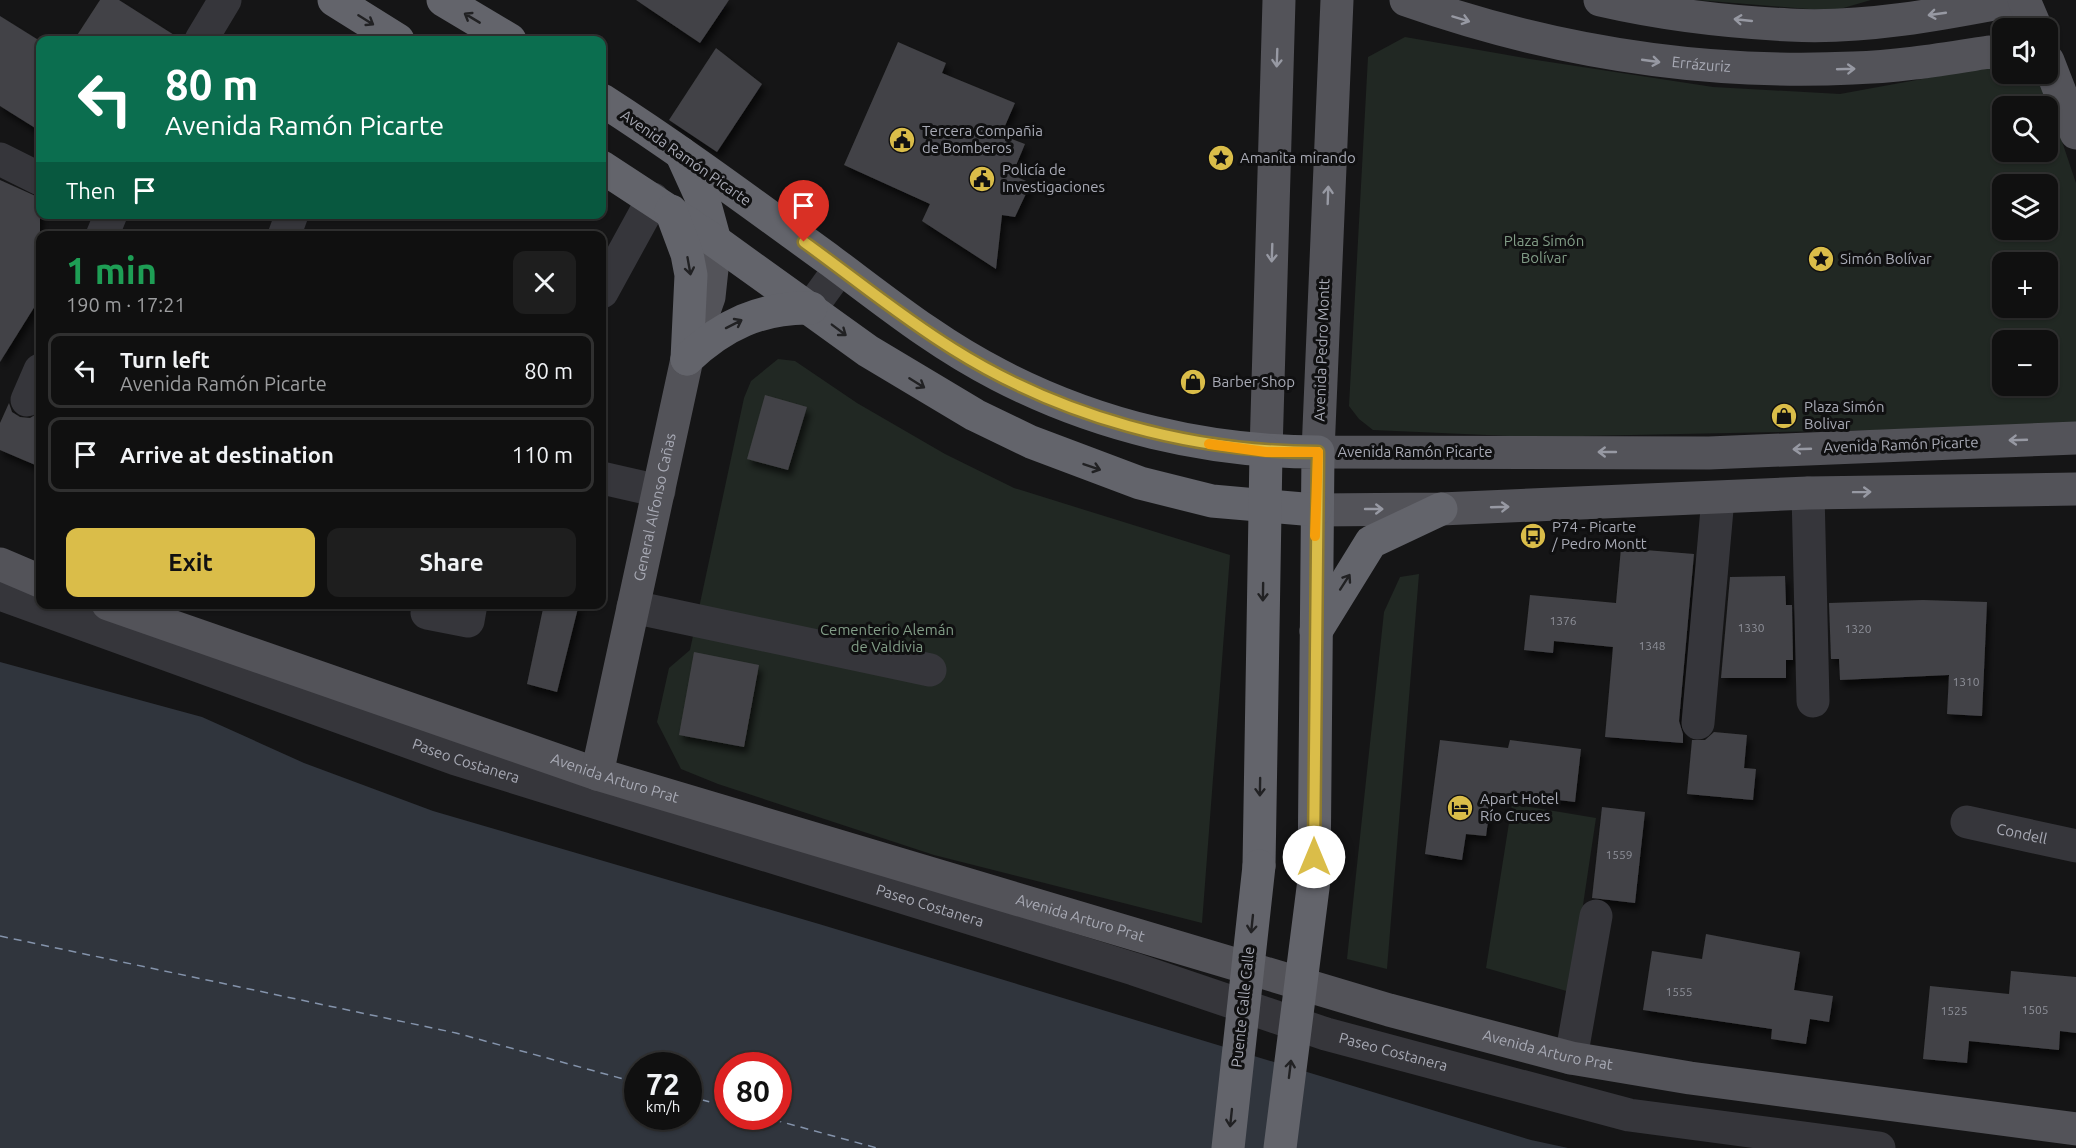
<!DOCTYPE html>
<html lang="en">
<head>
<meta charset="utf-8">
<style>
  body { margin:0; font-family:Ubuntu,sans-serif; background:#1e1e1e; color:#f1f3f6; height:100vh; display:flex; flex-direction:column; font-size:22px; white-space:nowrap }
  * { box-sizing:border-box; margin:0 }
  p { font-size:20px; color:#9c9d9f }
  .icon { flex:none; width:33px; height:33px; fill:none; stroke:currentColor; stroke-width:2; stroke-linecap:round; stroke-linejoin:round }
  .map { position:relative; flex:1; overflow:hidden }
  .panel { position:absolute; left:36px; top:231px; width:570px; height:378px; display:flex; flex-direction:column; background:#101010; border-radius:12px; box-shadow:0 2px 4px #0004,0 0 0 2px #303030 }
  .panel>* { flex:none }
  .hud { position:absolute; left:36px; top:36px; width:570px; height:183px; border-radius:12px; box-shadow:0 2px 4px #0004,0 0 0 2px #303030; background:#0b6e4f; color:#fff; overflow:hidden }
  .tools { position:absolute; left:1992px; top:18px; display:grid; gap:12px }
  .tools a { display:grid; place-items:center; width:66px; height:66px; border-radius:12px; background:#101010; box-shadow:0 2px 4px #0004,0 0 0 2px #303030; font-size:30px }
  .speed { position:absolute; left:624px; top:1052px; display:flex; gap:12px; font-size:30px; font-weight:700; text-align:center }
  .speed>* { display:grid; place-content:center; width:78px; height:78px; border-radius:50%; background:#101010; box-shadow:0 2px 4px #0004,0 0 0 2px #303030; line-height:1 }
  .speed small { font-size:15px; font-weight:400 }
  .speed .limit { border:9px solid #d22; background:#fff; color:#111 }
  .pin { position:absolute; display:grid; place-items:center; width:51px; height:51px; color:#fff; margin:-62px -26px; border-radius:50% 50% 50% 0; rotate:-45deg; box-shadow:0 0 6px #0007 }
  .pin .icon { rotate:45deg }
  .me { position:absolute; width:66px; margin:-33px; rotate:0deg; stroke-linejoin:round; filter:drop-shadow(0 0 4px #0008) }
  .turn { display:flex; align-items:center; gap:21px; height:126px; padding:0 30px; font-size:27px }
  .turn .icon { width:78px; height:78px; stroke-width:2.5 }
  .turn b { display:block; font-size:42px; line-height:51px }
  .then { display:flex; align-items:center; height:57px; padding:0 30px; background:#0003; gap:12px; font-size:22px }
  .round { display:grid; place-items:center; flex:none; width:63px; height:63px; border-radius:12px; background:#1e1e1e }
  .summary { display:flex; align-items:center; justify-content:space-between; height:102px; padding:0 30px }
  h1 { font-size:36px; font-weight:700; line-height:45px; color:#1e9e55 }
  .cta { display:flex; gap:12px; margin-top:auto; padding:12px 30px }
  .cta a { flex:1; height:69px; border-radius:12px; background:#dabd49; color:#111; font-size:24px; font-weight:700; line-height:69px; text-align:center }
  .cta a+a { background:#1e1e1e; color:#f1f3f6 }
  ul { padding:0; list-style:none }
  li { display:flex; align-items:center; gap:18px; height:75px; margin:0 12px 9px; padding:0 18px; border:3px solid #303030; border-radius:12px }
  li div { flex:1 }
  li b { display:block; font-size:22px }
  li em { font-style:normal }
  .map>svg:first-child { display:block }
  .green { fill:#212823; fill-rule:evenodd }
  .water { fill:#30353d; fill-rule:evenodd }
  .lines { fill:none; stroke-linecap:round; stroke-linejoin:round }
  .ferry { stroke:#8493ab; stroke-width:1.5; stroke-dasharray:8 6; stroke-linecap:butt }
  .building { fill:#424246; filter:url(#shadow) }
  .minor { stroke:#36363b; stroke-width:33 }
  .major { stroke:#535359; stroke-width:33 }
  .highway { stroke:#63646b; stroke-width:33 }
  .highway-bridge { stroke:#63646b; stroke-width:33 }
  .oneway { stroke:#9799a3 }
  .oneway2 { stroke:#212123 }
  .route-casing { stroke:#8e7b2f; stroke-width:15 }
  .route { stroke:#dabd49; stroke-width:10 }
  .slow { stroke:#f59e0b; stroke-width:10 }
  .labels { text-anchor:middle; stroke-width:6; stroke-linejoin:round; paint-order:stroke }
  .number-label { font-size:12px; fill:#8e9099 }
  .street-label { font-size:15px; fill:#a8aab5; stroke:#101011 }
  .poi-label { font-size:15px; fill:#a8aab5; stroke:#101011; text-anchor:start }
  .park-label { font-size:15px; fill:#829d87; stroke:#101011 }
</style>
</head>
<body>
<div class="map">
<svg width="2076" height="1148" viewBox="0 0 2076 1148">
  <defs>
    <filter id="shadow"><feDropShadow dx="3.5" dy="6" stdDeviation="3" flood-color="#0009"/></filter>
  </defs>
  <rect width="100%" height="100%" fill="#151516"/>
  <g class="green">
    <path d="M1697 0H1871L1833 11Z"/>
    <path d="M1405 37 1530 59 1713 87 1840 94 1993 66 2002 69V74H2013L2043 85 2076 183V426L1533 437 1373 430 1359 419 1349 406 1368 57ZM2002 106H2048V152H2002ZM2002 184H2048V230H2002ZM2002 262H2048V308H2002ZM2002 340H2048V386H2002Z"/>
    <path d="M778 359 795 361 857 403 945 454 1014 488 1230 555 1202 923 934 855 718 784 681 769 657 722 669 668 690 650 744 398 751 381Z"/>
    <path d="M1419 574 1387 969 1347 959 1384 612 1400 577Z"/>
    <path d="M1512 804 1596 818 1570 992 1486 968Z"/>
  </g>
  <path class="water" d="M0 662 202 717 304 763 433 811 819 924 1531 1140 1568 1148H0ZM638 1065H688V1116H638ZM728 1065H778V1116H728Z"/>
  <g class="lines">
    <g class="ferry">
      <path d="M0 936 456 1033 638 1083"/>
      <path d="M688 1096 728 1107"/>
      <path d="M760 1116 877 1148"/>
    </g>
  </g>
  <g class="building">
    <path d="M100 0H119L182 40H74Z"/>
    <path d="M636 0H729L700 43Z"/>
    <path d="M0 16 40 41V131L0 106Z"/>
    <path d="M898 42 946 63 942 73 1015 103 1001 135 1025 144 1012 175 1031 183 1015 217 1002 215 996 269 922 221 930 204 844 165Z"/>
    <path d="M716 48 762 84 717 152 669 120Z"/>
    <path d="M0 180 40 198V298L0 362Z"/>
    <path d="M765 395 807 407 788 470 747 459Z"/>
    <path d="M9 403 12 412 20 417 30 418 40 412V467L0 450V423Z"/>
    <path d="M1621 548 1694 554 1679 721 1683 734V743L1605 737 1613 647 1554 641 1553 653 1524 650 1530 595 1616 603Z"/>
    <path d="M1785 576 1786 605H1792L1793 660H1786V678H1721L1730 577Z"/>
    <path d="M1923 600 1987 602 1982 716 1947 714 1949 675 1840 680 1839 659H1831L1829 603Z"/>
    <path d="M544 604H579L557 692 527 684Z"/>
    <path d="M694 652 759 665 744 747 679 735Z"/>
    <path d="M1714 732 1747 735 1744 768 1756 769 1753 800 1687 794 1692 740H1705Z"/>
    <path d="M1440 740 1508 748 1510 740 1581 749 1575 802 1492 792 1486 836 1466 834 1462 860 1425 854Z"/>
    <path d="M1602 807 1645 812 1635 903 1592 898Z"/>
    <path d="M1706 934 1800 952 1794 990 1833 996 1829 1022 1810 1019 1806 1044 1771 1039 1772 1029 1643 1010 1652 951 1702 959Z"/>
    <path d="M2011 971 2076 977V1033L2060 1031 2059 1050 1969 1041 1967 1063 1923 1059 1930 986 2009 994Z"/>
  </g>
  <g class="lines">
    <g class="minor">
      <path d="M201 40 225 0"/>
      <path d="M0 159 40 179"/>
      <path d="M102 236 111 214"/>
      <path d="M284 236 292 214"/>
      <path d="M602 292 653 199"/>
      <path d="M811 308 840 268"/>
      <path d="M27 400 40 370"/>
      <path d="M602 478 659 491"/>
      <path d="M1808 493 1813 701"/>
      <path id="s1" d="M0 594 456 759 1134 969 1326 1034 1629 1115 1879 1148"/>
      <path d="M429 604 427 613 468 621 471 604"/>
      <path d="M633 607 930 670"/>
      <path d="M1698 723 1718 498"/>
      <path id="s2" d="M1967 822 2076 846"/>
      <path d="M1571 1058 1596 916"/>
    </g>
    <g class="major">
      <path d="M1337 0 1318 452 1709 453 2076 438"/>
      <path id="s3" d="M1406 0C1551 51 1699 75 1853 68 1898 67 1944 59 1989 52L2002 55"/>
      <path d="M1600 0C1661 14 1727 22 1790 25 1865 29 1942 14 2015 0"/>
      <path d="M2024 0 2036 28"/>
      <path d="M2048 61 2076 133"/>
      <path d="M1266 452 1279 0"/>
      <path d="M1315 510 1441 509 1808 493 2076 489"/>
      <path d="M0 564 40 581"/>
      <path id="s4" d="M108 604 597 774 1389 1010 1571 1058 1690 1078 2076 1129"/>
      <path id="s5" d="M597 774 687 359 709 297 715 241"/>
    </g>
    <g class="highway">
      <path d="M334 0 398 40"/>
      <path d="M443 0 510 40"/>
      <path d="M602 100C680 150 755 206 831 261 886 302 938 344 999 375 1097 426 1208 452 1318 452L1314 880"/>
      <path d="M681 153 706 208 715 241"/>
      <path d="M602 167 715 241 868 351 975 415 1031 442 1140 483 1212 501 1315 510"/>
      <path d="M671 211 687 254 691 275 687 359"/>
      <path d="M687 359C723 325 761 307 811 308"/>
      <path d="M1316 631 1371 542 1441 509"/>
      <path d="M1259 866 1266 452"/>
    </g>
    <g class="highway-bridge">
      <path d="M1228 1148 1259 866"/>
      <path d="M1280 1148 1314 880"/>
    </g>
  </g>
  <defs><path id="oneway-shaft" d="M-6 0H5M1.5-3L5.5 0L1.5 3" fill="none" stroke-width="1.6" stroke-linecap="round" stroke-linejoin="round" transform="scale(1.5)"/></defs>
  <g class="oneway">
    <use href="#oneway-shaft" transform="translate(1937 14) rotate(172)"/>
    <use href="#oneway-shaft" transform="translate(1461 19) rotate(17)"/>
    <use href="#oneway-shaft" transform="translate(1743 20) rotate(-174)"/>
    <use href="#oneway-shaft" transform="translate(1277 58) rotate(92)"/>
    <use href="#oneway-shaft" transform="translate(1651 61) rotate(8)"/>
    <use href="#oneway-shaft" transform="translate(1846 69) rotate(-2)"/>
    <use href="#oneway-shaft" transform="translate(1328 195) rotate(-88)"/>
    <use href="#oneway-shaft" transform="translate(1272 253) rotate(92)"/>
    <use href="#oneway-shaft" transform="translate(2018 440) rotate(178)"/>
    <use href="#oneway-shaft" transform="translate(1802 449) rotate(178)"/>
    <use href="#oneway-shaft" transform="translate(1607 452) rotate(-180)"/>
    <use href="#oneway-shaft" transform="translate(1862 492) rotate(-1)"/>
    <use href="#oneway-shaft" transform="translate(1500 507) rotate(-2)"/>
    <use href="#oneway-shaft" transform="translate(1374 509)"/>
  </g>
  <g class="oneway2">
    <use href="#oneway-shaft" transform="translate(472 18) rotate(-149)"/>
    <use href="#oneway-shaft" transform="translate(366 20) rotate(32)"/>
    <use href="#oneway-shaft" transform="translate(689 266) rotate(80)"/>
    <use href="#oneway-shaft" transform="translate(734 324) rotate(-27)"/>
    <use href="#oneway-shaft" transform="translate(839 330) rotate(37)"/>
    <use href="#oneway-shaft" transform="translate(917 383) rotate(32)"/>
    <use href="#oneway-shaft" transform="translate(1092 467) rotate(19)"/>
    <use href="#oneway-shaft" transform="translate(1345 582) rotate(-57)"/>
    <use href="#oneway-shaft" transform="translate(1263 592) rotate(91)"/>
    <use href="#oneway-shaft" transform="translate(1260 787) rotate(91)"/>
    <use href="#oneway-shaft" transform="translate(1252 924) rotate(96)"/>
    <use href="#oneway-shaft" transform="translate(1290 1069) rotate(-83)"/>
    <use href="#oneway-shaft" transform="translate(1231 1118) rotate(96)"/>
  </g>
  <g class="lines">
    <g class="route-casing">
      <path id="route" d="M804 242C854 278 901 317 953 349 1061 417 1191 452 1318 452L1314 857"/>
    </g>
    <use href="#route" class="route"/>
    <path class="slow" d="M1209 444 1266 452H1318L1315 536"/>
  </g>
  <defs>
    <g id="civic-disc" transform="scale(1.35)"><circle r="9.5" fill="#dabd49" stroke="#101011"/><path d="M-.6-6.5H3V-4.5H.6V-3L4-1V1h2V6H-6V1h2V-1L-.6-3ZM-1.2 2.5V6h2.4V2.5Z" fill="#111"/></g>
    <g id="sight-disc" transform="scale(1.35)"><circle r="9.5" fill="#dabd49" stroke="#101011"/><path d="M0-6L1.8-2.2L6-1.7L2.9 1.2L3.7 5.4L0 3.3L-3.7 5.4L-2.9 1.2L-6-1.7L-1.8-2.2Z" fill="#111"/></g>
    <g id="shop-disc" transform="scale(1.35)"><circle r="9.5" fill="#dabd49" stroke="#101011"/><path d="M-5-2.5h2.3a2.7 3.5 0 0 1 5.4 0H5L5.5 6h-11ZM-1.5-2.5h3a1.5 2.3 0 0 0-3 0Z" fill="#111"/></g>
    <g id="bus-disc" transform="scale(1.35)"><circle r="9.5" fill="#dabd49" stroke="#101011"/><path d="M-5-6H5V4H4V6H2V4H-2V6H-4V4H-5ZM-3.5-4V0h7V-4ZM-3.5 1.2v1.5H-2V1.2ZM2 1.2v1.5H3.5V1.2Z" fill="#111"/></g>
    <g id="hotel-disc" transform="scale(1.35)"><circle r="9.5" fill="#dabd49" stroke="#101011"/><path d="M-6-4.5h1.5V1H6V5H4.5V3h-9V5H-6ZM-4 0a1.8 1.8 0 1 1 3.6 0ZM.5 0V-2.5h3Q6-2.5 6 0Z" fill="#111"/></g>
  </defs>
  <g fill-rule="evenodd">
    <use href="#civic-disc" x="902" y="140"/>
    <use href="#sight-disc" x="1221" y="158"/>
    <use href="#civic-disc" x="982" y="179"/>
    <use href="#sight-disc" x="1821" y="259"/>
    <use href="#shop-disc" x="1193" y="382"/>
    <use href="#shop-disc" x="1784" y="416"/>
    <use href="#bus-disc" x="1533" y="536"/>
    <use href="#hotel-disc" x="1460" y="808"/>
  </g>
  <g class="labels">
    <g class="number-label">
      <text x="1563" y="625">1376</text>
      <text x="1751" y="632">1330</text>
      <text x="1858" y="633">1320</text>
      <text x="1652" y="650">1348</text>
      <text x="1966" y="686">1310</text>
      <text x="1619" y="859">1559</text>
      <text x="1679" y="996">1555</text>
      <text x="2035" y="1014">1505</text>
      <text x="1954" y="1015">1525</text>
    </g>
    <g class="street-label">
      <text dy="5" stroke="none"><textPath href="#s3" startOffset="303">Errázuriz</textPath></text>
      <text transform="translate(686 158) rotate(35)" y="5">Avenida Ramón Picarte</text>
      <text transform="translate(1322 350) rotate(-88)" y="5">Avenida Pedro Montt</text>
      <text transform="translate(1901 445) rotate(-2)" y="5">Avenida Ramón Picarte</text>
      <text x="1415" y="457">Avenida Ramón Picarte</text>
      <text dy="5" stroke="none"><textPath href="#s5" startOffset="273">General Alfonso Cañas</textPath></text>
      <text dy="5" stroke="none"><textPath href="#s1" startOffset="495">Paseo Costanera</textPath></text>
      <text dy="5" stroke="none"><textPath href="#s4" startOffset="536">Avenida Arturo Prat</textPath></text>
      <text dy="5" stroke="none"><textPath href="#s2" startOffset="56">Condell</textPath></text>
      <text dy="5" stroke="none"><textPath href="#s1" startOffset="981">Paseo Costanera</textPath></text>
      <text dy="5" stroke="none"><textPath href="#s4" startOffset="1022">Avenida Arturo Prat</textPath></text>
      <text transform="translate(1243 1007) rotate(-84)" y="5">Puente Calle Calle</text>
      <text dy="5" stroke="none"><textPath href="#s4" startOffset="1508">Avenida Arturo Prat</textPath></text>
      <text dy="5" stroke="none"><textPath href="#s1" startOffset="1467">Paseo Costanera</textPath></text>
    </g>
    <g class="poi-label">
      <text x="922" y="136">Tercera Compañia<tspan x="922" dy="17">de Bomberos</tspan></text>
      <text x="1240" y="163">Amanita mirando</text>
      <text x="1002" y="175">Policía de<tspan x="1002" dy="17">Investigaciones</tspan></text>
      <text x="1840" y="264">Simón Bolívar</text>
      <text x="1212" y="387">Barber Shop</text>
      <text x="1804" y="412">Plaza Simón<tspan x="1804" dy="17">Bolivar</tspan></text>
      <text x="1552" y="532">P74 - Picarte<tspan x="1552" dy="17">/ Pedro Montt</tspan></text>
      <text x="1480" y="804">Apart Hotel<tspan x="1480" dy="17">Río Cruces</tspan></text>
    </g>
    <g class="park-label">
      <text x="1544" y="246">Plaza Simón<tspan x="1544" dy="17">Bolívar</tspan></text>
      <text x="887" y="635">Cementerio Alemán<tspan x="887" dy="17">de Valdivia</tspan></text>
    </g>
  </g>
</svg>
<div class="tools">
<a><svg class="icon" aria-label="sound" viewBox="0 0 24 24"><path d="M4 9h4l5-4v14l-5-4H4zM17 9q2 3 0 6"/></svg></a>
<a><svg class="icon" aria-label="search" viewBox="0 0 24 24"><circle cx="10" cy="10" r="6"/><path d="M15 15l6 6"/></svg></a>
<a><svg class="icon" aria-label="layers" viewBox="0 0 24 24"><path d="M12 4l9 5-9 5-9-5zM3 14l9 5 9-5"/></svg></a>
<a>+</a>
<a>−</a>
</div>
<div class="speed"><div>72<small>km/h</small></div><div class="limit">80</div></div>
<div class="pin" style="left:804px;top:242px;background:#d93025"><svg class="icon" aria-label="arrive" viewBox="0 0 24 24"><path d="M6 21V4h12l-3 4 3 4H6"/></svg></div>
<svg class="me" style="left:1314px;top:857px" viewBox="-20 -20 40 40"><circle r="19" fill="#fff"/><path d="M0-13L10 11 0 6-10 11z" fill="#dabd49"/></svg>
<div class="hud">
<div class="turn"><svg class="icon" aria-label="left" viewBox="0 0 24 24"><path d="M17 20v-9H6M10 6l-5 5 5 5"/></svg><div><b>80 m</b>Avenida Ramón Picarte</div></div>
<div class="then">Then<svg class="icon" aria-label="arrive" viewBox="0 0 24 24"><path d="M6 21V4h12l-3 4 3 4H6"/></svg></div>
</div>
<section class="panel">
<div class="summary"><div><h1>1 min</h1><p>190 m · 17:21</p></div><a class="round"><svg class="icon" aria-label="close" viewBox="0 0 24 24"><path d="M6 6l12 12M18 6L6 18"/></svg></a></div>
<ul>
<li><svg class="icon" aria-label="left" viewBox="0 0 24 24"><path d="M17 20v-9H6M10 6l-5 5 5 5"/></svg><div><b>Turn left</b><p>Avenida Ramón Picarte</p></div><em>80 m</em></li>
<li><svg class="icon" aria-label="arrive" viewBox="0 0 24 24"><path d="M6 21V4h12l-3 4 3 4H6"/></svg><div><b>Arrive at destination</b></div><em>110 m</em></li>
</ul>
<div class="cta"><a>Exit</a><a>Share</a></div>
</section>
</div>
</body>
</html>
